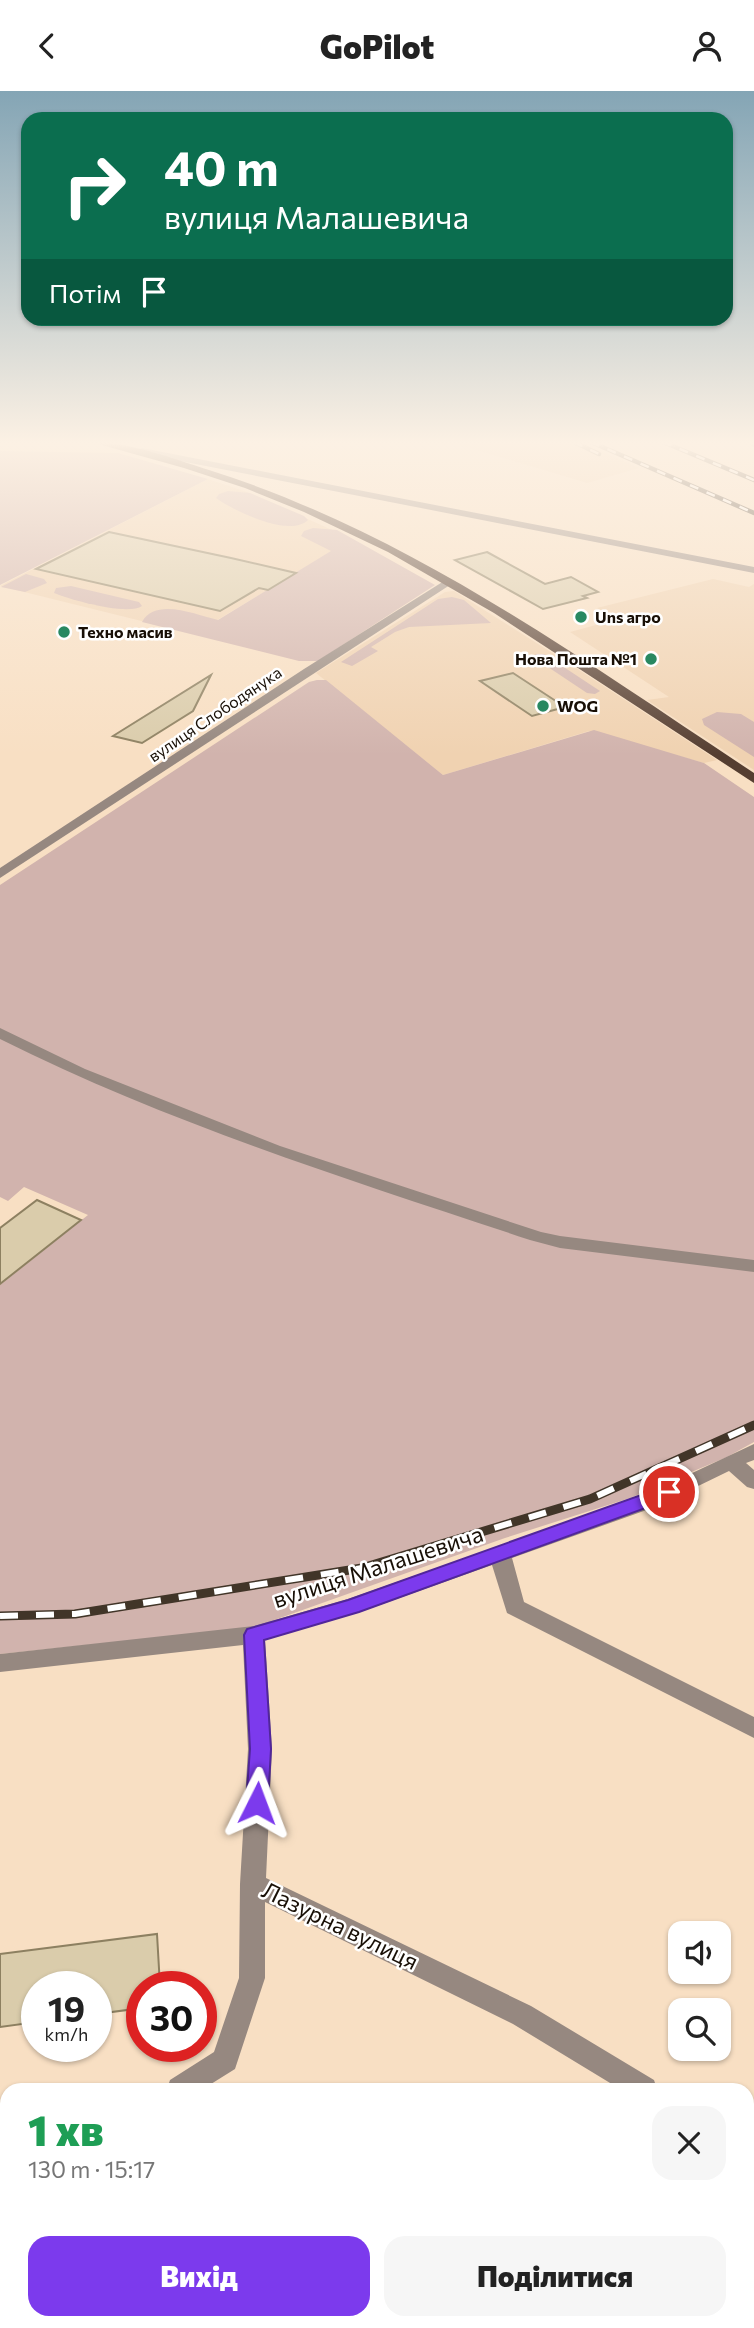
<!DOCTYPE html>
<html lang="uk">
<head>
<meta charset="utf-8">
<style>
  body { margin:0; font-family:Commissioner,sans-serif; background:#f6f6f6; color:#222; height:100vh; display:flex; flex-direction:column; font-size:26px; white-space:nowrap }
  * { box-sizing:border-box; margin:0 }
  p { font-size:23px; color:#767676 }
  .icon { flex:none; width:38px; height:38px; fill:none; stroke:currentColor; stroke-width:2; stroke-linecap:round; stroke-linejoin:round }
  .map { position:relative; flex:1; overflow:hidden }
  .panel { position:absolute; left:0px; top:1992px; width:754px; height:247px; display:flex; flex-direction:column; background:#fff; border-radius:21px 21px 0 0; box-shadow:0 2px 5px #0004 }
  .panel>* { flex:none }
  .top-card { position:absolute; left:21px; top:21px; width:712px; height:214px; border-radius:21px; box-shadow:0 2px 5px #0004; background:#0b6e4f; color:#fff; overflow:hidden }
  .buttons { position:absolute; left:668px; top:1830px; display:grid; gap:14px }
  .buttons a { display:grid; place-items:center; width:63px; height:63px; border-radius:14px; background:#fff; box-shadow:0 2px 5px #0004; font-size:35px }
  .speed { position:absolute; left:21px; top:1880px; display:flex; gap:14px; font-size:35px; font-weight:700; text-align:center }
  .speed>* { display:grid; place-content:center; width:91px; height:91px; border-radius:50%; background:#fff; box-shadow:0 2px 5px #0004; line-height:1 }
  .speed small { font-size:18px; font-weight:400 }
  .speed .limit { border:10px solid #d22; background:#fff; color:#111 }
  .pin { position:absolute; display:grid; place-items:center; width:60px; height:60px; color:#fff; margin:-30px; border:4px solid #fff; border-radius:50%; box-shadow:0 2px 7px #0007 }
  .me { position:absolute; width:77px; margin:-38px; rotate:3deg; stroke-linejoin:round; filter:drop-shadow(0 0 5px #0008) }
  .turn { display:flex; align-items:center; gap:24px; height:147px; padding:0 28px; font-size:32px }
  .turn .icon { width:91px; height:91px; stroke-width:2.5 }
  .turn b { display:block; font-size:49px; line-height:60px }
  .then { display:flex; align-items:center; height:66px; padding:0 28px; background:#0003; gap:14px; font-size:26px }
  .round { display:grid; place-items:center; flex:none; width:74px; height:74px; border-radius:21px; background:#f6f6f6 }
  .headline { display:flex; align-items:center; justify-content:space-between; height:119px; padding:0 28px }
  h1 { font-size:42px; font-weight:800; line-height:52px; color:#1e9e55 }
  .primary-button { display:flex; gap:14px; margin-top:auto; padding:14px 28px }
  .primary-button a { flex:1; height:80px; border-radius:21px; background:#7c3aed; color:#fff; font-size:28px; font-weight:800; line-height:80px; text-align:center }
  .primary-button a+a { background:#f6f6f6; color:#222 }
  header { display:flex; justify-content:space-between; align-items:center; height:91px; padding:0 28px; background:#fff; font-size:32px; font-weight:800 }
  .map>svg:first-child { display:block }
  .built { fill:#f0d2b1 }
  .green { fill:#d1b3ad }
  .building { fill:#daccab; stroke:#8d8061; stroke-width:2 }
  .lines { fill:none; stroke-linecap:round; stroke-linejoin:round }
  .minor { fill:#968880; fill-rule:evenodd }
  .major { fill:#553e31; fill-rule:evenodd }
  .rail-far1-casing { stroke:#413528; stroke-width:4.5 }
  .rail-casing { stroke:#413528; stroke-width:9 }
  .rail-far1 { stroke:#fff; stroke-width:2.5; stroke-dasharray:9; stroke-linecap:butt }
  .rail { stroke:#fff; stroke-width:6; stroke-dasharray:18; stroke-linecap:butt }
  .route { fill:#7c3aed; stroke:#51269a; stroke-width:2 }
  .poi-dot { fill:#288861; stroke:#fff; stroke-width:2.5 }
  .labels { text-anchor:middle; stroke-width:5; stroke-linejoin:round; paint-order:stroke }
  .far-poi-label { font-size:16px; font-weight:bold; fill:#180f06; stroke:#fff; text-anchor:start }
  .far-street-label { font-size:16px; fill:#180f06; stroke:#fff }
  .near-street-label { font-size:23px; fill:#180f06; stroke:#fff }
</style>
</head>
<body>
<header><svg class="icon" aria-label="back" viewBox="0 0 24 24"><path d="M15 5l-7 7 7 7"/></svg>GoPilot<svg class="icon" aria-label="person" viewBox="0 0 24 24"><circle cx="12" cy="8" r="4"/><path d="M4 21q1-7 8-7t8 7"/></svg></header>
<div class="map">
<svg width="754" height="2237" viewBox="0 0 754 2237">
  <rect width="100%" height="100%" fill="#f8dfc3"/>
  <g class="built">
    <path d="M450 351H580L639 377 587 392Z"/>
    <path d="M208 388 250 402 352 448 194 543 0 495Z"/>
    <path d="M713 488 749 496 754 493V679L647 609 669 606 570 541 618 528 597 517Z"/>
    <path d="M454 500 576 577 717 669 704 672 589 640 443 684 316 582 445 501Z"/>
  </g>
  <g class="green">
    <path d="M0 360 118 362 208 388 0 494Z"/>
    <path d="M228 400 250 402 304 425 308 429C290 447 234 420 216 407L219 403Z"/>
    <path d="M313 437 337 439 435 494 318 570H299L142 531C156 506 196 524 218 529L331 460 301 445 304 440Z"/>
    <path d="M26 483 44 488 47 492 25 501 1 496Z"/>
    <path d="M71 495 139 511 142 515C128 525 71 509 54 502L56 497Z"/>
    <path d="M452 506 464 509 491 532 409 536 395 541 371 556 378 560 352 575 341 571 438 508Z"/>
    <path d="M536 563H544L600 600 595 603 587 602 533 566Z"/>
    <path d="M317 589H326L443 684 594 639 704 672 754 706V1351L727 1366 630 1407 505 1447 252 1537 0 1563V1194L88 1124 24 1096 8 1110 0 1106V794L309 591Z"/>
    <path d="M717 621 741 623 754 631V666L704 634 702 628Z"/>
  </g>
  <g class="building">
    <path d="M109 441 231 467 296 482 268 499 259 497 220 520 36 478Z"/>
    <path d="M487 461 545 493 571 486 598 501 583 505 587 507 543 518 455 469Z"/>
    <path d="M513 582 565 616 532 625 480 590Z"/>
    <path d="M211 584 193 620 142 652 113 645Z"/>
    <path d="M37 1109 81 1129 0 1193V1137Z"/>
    <path d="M157 1843 160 1895H142V1917L96 1923V1895H37V1931L0 1936V1863Z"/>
  </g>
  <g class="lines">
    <g class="minor">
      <path d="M746 351H754V356Z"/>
      <path d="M142 357 754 476V482L139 362 137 360Z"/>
      <path d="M444 490 453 492 0 787V777L304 578Z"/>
      <path d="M0 937 85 978 280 1055 541 1141 560 1145 754 1169V1181L560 1157 530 1149C350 1089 170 1033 0 948Z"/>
      <path d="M754 1353V1369L746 1372 754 1379V1398L747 1396 729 1380 655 1416 512 1467 524 1511 754 1626V1647L507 1522 492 1474 360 1521 265 1549 272 1658 266 1787 531 1915 654 1989 657 1998H620L513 1933 265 1811V1887L235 1978 203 1998H167L170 1989 214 1961 239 1887 240 1793 248 1658 243 1554 0 1581V1563L254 1535 348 1508 641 1406Z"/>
      <path d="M7 2026V2054L0 2055V2027Z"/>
      <path d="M747 2048 754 2051V2080L747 2077Z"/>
      <path d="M0 2083 7 2086V2116L0 2113Z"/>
      <path d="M158 2231H193L195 2237H161Z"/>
    </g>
    <path class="major" d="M91 351C130 351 171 367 209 379 409 442 581 568 754 682V692L494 522 388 461 304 421 245 397 184 377Z"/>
    <g class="rail-far1-casing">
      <g id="rail-far1">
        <path d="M574 351 599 363"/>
        <path d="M591 351 754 422"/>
        <path d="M663 351 754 389"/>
      </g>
    </g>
    <g class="rail-casing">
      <path id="rail" d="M0 1525 75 1523 362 1477 590 1408 754 1334"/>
    </g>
    <use href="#rail-far1" class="rail-far1"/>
    <use href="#rail" class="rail"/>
  </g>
  <linearGradient id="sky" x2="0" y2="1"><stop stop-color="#84a5b5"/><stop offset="0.53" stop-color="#fcf1e4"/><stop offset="1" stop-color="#fcf1e4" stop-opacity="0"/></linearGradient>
  <rect width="754" height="664" fill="url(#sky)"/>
  <path class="route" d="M669 1394 676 1396 679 1401 676 1406 359 1521 264 1549 271 1658 268 1712 265 1719 257 1721 250 1719 246 1712 250 1658 244 1544 247 1538 348 1509Z"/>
  <g class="poi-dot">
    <circle cx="581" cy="526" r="7"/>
    <circle cx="64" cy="541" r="7"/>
    <circle cx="651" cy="568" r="7"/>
    <circle cx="543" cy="615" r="7"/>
  </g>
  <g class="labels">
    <g class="far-poi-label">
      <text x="595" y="532">Uns агро</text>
      <text x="78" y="547">Техно масив</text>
      <text x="637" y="574" text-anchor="end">Нова Пошта №1</text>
      <text x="557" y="621">WOG</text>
    </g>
    <g class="far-street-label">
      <text transform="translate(215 623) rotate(-34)" y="6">вулиця Слободянука</text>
    </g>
    <g class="near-street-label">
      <text transform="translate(378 1476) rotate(-18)" y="8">вулиця Малашевича</text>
      <text transform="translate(340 1835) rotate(26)" y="8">Лазурна вулиця</text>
    </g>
  </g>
</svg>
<div class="buttons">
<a><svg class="icon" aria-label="sound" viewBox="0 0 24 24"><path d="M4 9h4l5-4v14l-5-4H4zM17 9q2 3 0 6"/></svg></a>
<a><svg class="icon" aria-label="search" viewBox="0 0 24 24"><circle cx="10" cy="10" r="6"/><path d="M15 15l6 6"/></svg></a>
</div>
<div class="speed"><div>19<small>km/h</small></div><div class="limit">30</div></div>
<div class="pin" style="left:669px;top:1401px;background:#d93025"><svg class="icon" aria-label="arrive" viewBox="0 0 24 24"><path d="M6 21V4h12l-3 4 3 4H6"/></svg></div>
<svg class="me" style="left:257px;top:1712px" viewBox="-20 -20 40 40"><path d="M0-17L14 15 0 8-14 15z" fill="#7c3aed" stroke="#fff" stroke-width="4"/></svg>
<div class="top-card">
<div class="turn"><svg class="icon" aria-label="right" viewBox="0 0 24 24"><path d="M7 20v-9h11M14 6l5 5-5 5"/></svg><div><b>40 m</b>вулиця Малашевича</div></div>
<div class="then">Потім<svg class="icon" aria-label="arrive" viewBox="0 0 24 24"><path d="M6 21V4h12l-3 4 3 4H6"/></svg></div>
</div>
<section class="panel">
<div class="headline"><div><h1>1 хв</h1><p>130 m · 15:17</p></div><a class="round"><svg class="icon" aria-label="close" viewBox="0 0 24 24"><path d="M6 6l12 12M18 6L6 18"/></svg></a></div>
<div class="primary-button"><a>Вихід</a><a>Поділитися</a></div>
</section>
</div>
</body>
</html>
